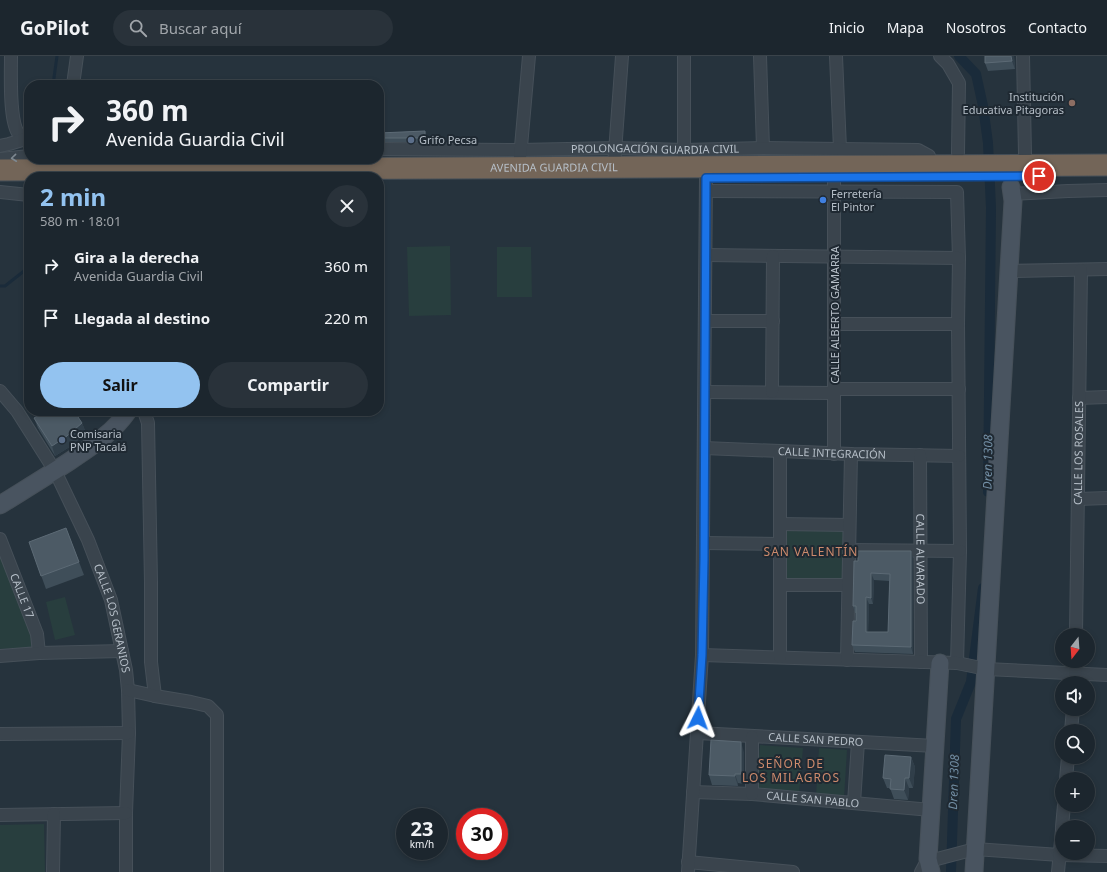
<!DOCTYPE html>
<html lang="es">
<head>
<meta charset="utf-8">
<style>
  body { margin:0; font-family:"Noto Sans",sans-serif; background:#29323a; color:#f1f3f6; height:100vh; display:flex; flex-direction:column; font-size:15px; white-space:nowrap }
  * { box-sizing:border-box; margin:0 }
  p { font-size:13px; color:#a0a5aa }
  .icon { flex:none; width:22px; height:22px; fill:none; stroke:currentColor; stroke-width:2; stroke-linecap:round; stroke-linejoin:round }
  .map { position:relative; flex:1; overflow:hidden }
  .drawer { position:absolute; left:24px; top:116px; width:360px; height:244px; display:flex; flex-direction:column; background:#1c262e; border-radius:16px; box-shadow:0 2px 6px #0003,0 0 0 1px #3a434a }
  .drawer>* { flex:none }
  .top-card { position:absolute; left:24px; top:24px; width:360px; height:84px; border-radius:16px; box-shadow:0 2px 6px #0003,0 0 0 1px #3a434a; background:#1c262e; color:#f1f3f6; overflow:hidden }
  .needle { width:26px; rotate:197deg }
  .buttons { position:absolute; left:1055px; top:572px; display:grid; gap:8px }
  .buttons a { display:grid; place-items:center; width:40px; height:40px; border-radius:50%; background:#1c262e; box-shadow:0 2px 6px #0003,0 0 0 1px #3a434a; font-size:20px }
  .speed { position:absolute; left:396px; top:752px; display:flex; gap:8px; font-size:20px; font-weight:700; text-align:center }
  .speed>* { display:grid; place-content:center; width:52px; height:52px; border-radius:50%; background:#1c262e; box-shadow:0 2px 6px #0003,0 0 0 1px #3a434a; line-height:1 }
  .speed small { font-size:10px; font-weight:400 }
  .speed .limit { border:6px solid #d22; background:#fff; color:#111 }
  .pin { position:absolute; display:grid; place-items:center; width:34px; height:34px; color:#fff; margin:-17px; border:2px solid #fff; border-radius:50%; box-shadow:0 1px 4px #0007 }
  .me { position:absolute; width:44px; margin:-22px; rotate:3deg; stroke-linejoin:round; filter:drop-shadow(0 0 3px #0008) }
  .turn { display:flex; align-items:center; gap:14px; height:84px; padding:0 16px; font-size:18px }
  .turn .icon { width:52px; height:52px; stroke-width:2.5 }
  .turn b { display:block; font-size:28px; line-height:34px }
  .round { display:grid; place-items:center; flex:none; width:42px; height:42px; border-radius:21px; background:#29323a }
  .headline { display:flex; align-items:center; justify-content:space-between; height:68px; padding:0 16px }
  h1 { font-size:24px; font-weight:700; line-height:30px; color:#93c3f0 }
  .primary-button { display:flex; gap:8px; margin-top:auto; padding:8px 16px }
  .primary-button a { flex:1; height:46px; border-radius:24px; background:#93c3f0; color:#111; font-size:16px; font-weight:700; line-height:46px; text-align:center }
  .primary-button a+a { background:#29323a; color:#f1f3f6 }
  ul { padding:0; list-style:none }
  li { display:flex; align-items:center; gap:12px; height:52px; padding:0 16px }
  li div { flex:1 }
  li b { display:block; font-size:15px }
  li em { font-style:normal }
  header { display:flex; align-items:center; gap:24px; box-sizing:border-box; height:56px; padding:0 20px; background:#1c262e; border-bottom:1px solid #3a434a }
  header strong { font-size:19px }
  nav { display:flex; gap:22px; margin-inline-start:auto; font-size:14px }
  .search { width:280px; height:36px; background:#29323a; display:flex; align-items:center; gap:10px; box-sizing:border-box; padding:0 14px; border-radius:22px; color:#a0a5aa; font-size:15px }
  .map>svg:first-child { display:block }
  .green { fill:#283e3e }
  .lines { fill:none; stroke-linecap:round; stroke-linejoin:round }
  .stream { stroke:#1a2b3a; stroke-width:3 }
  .canal { stroke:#1a2b3a; stroke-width:10 }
  .street-casing { stroke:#465059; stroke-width:14 }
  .secondary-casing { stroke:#465059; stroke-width:19 }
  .highway-casing { stroke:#454f58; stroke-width:23 }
  .street { stroke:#3a444d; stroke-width:12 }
  .secondary { stroke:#495460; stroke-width:17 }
  .highway { stroke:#736558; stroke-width:21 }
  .wall { fill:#3f4e59; fill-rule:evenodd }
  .shaded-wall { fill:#303e49 }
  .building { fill:#4c5a65; stroke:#5c6a75; fill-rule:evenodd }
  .oneway { stroke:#7e8891 }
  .route-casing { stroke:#114b97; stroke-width:10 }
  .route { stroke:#1a73e8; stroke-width:7 }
  .education-dot { fill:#8d6e63; stroke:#1f2932; stroke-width:1.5 }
  .service-dot { fill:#5c6f8a; stroke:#1f2932; stroke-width:1.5 }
  .shop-dot { fill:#3f7fe0; stroke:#1f2932; stroke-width:1.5 }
  .labels { text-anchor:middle; stroke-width:4; stroke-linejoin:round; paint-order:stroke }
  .poi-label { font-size:11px; fill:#b6bfc8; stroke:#1f2932; text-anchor:start }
  .street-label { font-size:11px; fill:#b6bfc8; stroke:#1f2932 }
  .water-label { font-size:12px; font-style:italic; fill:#728ea4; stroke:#1f2932 }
  .neighbourhood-label { font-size:12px; letter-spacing:1px; fill:#cd8a6c; stroke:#1f2932 }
</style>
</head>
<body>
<header>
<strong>GoPilot</strong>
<div class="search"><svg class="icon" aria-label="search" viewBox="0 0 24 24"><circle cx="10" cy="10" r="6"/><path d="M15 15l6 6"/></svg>Buscar aquí</div>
<nav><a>Inicio</a><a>Mapa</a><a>Nosotros</a><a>Contacto</a></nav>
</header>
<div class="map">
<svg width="1107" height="816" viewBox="0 0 1107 816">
  <rect width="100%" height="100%" fill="#26333d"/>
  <g class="green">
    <path d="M450 190 451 259 409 260 407 191Z"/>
    <path d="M497 191H531L532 241H497Z"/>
    <path d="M785 473 845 474 844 526 783 525Z"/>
    <path d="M0 496 19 541 33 584V587L30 592 0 593Z"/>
    <path d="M65 541 75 579 55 584 46 546Z"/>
    <path d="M760 689 803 692 799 739 756 735Z"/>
    <path d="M819 692 847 694 844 742 816 740Z"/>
    <path d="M44 768 45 816H0V769Z"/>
  </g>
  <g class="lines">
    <g class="stream">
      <path d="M53 29 57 0"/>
      <path d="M0 230H5L24 215 29 203"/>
    </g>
    <g class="canal">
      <path d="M959 0 976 18 983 50 988 87 991 152 988 436"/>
      <path d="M951 816 956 663 971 626 983 532"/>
    </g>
    <g class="street-casing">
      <g id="street">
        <path d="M11 0C11 18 9 63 18 77 20 79 24 81 26 83"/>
        <path d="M760 0 763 92"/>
        <path d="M836 0 840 93"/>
        <path d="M940 0 948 8 959 27 958 97"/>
        <path d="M1023 0 1025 98"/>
        <path d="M73 29 77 0"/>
        <path d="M0 90 9 88 29 82"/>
        <path id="s1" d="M379 93 520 94 616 92 684 94 763 92 918 94 929 100"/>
        <path d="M684 101V0"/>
        <path d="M520 102 529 0"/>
        <path d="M0 103 29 100"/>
        <path d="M614 110 622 0"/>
        <path d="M706 135 957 136 959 202 958 268 960 495 957 607"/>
        <path d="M0 136 29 139"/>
        <path d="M1012 138 1068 135 1107 134"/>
        <path d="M706 199 959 202"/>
        <path d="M1010 215 1107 213"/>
        <path d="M705 265H773"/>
        <path d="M835 268H958"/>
        <path d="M834 333H959"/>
        <path id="s2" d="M0 335 17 355 55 415 88 484 111 544 126 614 128 634 129 677 126 757V816"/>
        <path d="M705 336 834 337"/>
        <path d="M772 336 773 200"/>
        <path d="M1079 342 1107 341"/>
        <path d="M144 355 148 367 151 526V606L155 640"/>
        <path id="s3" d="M704 392 851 398 959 400"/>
        <path d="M834 398V121"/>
        <path id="s4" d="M920 399 921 606"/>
        <path d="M1078 443 1107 442"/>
        <path d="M780 468 849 469"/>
        <path id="s5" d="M0 483 37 578 39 597"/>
        <path d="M704 487 780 488"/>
        <path d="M849 494 960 495"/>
        <path d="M780 529H848"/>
        <path id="s6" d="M1076 579 1081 214"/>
        <path d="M702 599 957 607 986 613 1107 619"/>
        <path d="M0 600 39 597 122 595"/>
        <path d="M780 601V395"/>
        <path d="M847 604 851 398"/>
        <path d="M1075 627 1076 605"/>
        <path d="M128 634 155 640 191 646 208 650 217 659V816"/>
        <path d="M1071 675 1073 653"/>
        <path id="s7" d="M698 677 935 690"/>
        <path d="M0 678 129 677"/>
        <path d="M1066 723 1068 701"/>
        <path id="s8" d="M693 736 752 738 931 754"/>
        <path d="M752 738V681"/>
        <path d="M854 747 858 686"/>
        <path d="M0 759 126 757"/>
        <path d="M1062 771 1064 749"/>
        <path d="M688 806 793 816"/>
        <path d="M53 816 54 758"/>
        <path d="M688 816 702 599 706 122"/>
        <path d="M921 816 928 803H937L975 793 1060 799 1107 800"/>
        <path d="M1058 816 1062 774"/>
      </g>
    </g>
    <g class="secondary-casing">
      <g id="secondary">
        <path d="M0 449C24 434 47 420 70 405 92 390 113 377 128 355"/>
        <path d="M931 816 928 803 940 607"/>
        <path d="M974 816 1013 145 1011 131"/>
      </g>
    </g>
    <g class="highway-casing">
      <g id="highway">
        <path id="s9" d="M0 114 1107 109"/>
      </g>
    </g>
    <use href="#street" class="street"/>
    <use href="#secondary" class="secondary"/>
    <use href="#highway" class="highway"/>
  </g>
  <g class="wall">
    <path d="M985 0H1014L1015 13 988 15 985 7Z"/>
    <path d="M425 75 426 78V86H379V77Z"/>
    <path d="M34 362 82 367 86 377 71 390 55 400 38 372Z"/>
    <path d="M66 472 84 519 46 533 29 486Z"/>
    <path d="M911 495 913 502V598L855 596 852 589 856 565V557H855L853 550 858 505ZM874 524 889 525 888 576H868L869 548H873Z"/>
    <path d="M744 696V728L738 727V730L712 729 709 719Z"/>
    <path d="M911 701 915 711 913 732H909L908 744 894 743 890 732H887L883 722Z"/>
  </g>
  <g class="shaded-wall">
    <path d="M1011 0H1014L1015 13 1012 5Z"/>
    <path d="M425 75 426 78V86L425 82Z"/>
    <path d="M82 367 86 377 71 390 55 400 52 390Z"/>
    <path d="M911 495 913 502V598L911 591Z"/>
    <path d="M871 517 874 524 873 548 871 542Z"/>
    <path d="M866 541 869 548 868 583 866 576Z"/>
    <path d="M741 686 744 696V728L741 718Z"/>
    <path d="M911 701 915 711 913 732 909 722Z"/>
    <path d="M735 718 738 727V730L735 720Z"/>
    <path d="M905 722 909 732 908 744 904 734Z"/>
  </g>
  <g class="building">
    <path d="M985 0H1011L1012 5 985 7Z"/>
    <path d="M425 75V82H379V77Z"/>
    <path d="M46 355H74L82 367 67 380 52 390 34 362Z"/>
    <path d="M66 472 79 506 41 520 29 486Z"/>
    <path d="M858 495H911V591L852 589 853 565H856V550H853L854 505H858ZM871 517 890 518 888 576H866V541L871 542Z"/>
    <path d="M711 684 741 686V718H735V720L709 719Z"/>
    <path d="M885 699 911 701 909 722H905L904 734 890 733 891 723 883 722Z"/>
  </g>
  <defs><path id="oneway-chevron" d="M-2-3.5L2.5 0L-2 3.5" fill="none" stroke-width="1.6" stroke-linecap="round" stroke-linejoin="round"/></defs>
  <use class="oneway" href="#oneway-chevron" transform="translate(14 102) rotate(174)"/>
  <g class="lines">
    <g class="route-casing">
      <path id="route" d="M698 662 702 599 704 503 706 122 1039 120"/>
    </g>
    <use href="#route" class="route"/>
  </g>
  <circle class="education-dot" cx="1072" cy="47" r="4"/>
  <g class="service-dot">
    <circle cx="411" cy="84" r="4"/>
    <circle cx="62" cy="384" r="4"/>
  </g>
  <circle class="shop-dot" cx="823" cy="144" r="4"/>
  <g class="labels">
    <g class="poi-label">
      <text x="1064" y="45" text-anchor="end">Institución<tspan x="1064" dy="13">Educativa Pitagoras</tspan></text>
      <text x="419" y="88">Grifo Pecsa</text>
      <text x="831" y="142">Ferretería<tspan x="831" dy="13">El Pintor</tspan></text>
      <text x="70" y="382">Comisaria<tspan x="70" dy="13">PNP Tacalá</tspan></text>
    </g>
    <g class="street-label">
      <text dy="4" stroke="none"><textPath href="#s1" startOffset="276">PROLONGACIÓN GUARDIA CIVIL</textPath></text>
      <text dy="4" stroke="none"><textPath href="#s9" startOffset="554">AVENIDA GUARDIA CIVIL</textPath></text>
      <text transform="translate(835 259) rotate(-90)" y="4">CALLE ALBERTO GAMARRA</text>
      <text dy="4" stroke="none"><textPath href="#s3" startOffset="128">CALLE INTEGRACIÓN</textPath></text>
      <text dy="4" stroke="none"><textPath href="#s6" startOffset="182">CALLE LOS ROSALES</textPath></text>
      <text dy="4" stroke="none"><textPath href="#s4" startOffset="104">CALLE ALVARADO</textPath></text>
      <text dy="4" stroke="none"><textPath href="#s5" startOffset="61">CALLE 17</textPath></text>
      <text dy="4" stroke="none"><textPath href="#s2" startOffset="256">CALLE LOS GERANIOS</textPath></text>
      <text dy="4" stroke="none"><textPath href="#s7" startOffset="118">CALLE SAN PEDRO</textPath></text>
      <text dy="4" stroke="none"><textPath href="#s8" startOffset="120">CALLE SAN PABLO</textPath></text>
    </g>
    <g class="water-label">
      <text transform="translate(988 406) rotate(-89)" y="4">Dren 1308</text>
      <text transform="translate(954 726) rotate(-88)" y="4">Dren 1308</text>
    </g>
    <g class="neighbourhood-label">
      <text x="811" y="500">SAN VALENTÍN</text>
      <text x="791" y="712">SEÑOR DE<tspan x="791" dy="14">LOS MILAGROS</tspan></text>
    </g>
  </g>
</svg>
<div class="buttons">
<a><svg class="needle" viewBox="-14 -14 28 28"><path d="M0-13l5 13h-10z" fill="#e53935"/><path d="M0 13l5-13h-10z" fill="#a0a5aa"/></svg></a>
<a><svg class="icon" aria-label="sound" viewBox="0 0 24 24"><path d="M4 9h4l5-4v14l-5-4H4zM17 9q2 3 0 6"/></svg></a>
<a><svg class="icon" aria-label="search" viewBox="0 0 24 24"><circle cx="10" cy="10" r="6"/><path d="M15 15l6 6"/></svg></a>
<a>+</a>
<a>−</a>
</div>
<div class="speed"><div>23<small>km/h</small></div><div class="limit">30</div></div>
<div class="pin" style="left:1039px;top:120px;background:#d93025"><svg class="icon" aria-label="arrive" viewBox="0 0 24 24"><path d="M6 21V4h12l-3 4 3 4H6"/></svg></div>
<svg class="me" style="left:698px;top:662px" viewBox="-20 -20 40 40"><path d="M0-17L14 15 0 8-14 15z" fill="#1a73e8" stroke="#fff" stroke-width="4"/></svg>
<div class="top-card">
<div class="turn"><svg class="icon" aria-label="right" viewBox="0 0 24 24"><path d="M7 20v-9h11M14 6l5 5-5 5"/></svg><div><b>360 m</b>Avenida Guardia Civil</div></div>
</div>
<section class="drawer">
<div class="headline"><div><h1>2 min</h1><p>580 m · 18:01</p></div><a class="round"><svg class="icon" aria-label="close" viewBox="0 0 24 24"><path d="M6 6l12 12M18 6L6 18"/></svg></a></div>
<ul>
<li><svg class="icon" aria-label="right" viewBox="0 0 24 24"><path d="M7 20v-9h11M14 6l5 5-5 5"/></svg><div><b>Gira a la derecha</b><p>Avenida Guardia Civil</p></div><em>360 m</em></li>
<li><svg class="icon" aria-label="arrive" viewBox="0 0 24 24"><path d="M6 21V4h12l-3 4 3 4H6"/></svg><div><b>Llegada al destino</b></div><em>220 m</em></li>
</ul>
<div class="primary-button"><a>Salir</a><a>Compartir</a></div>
</section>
</div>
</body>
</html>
